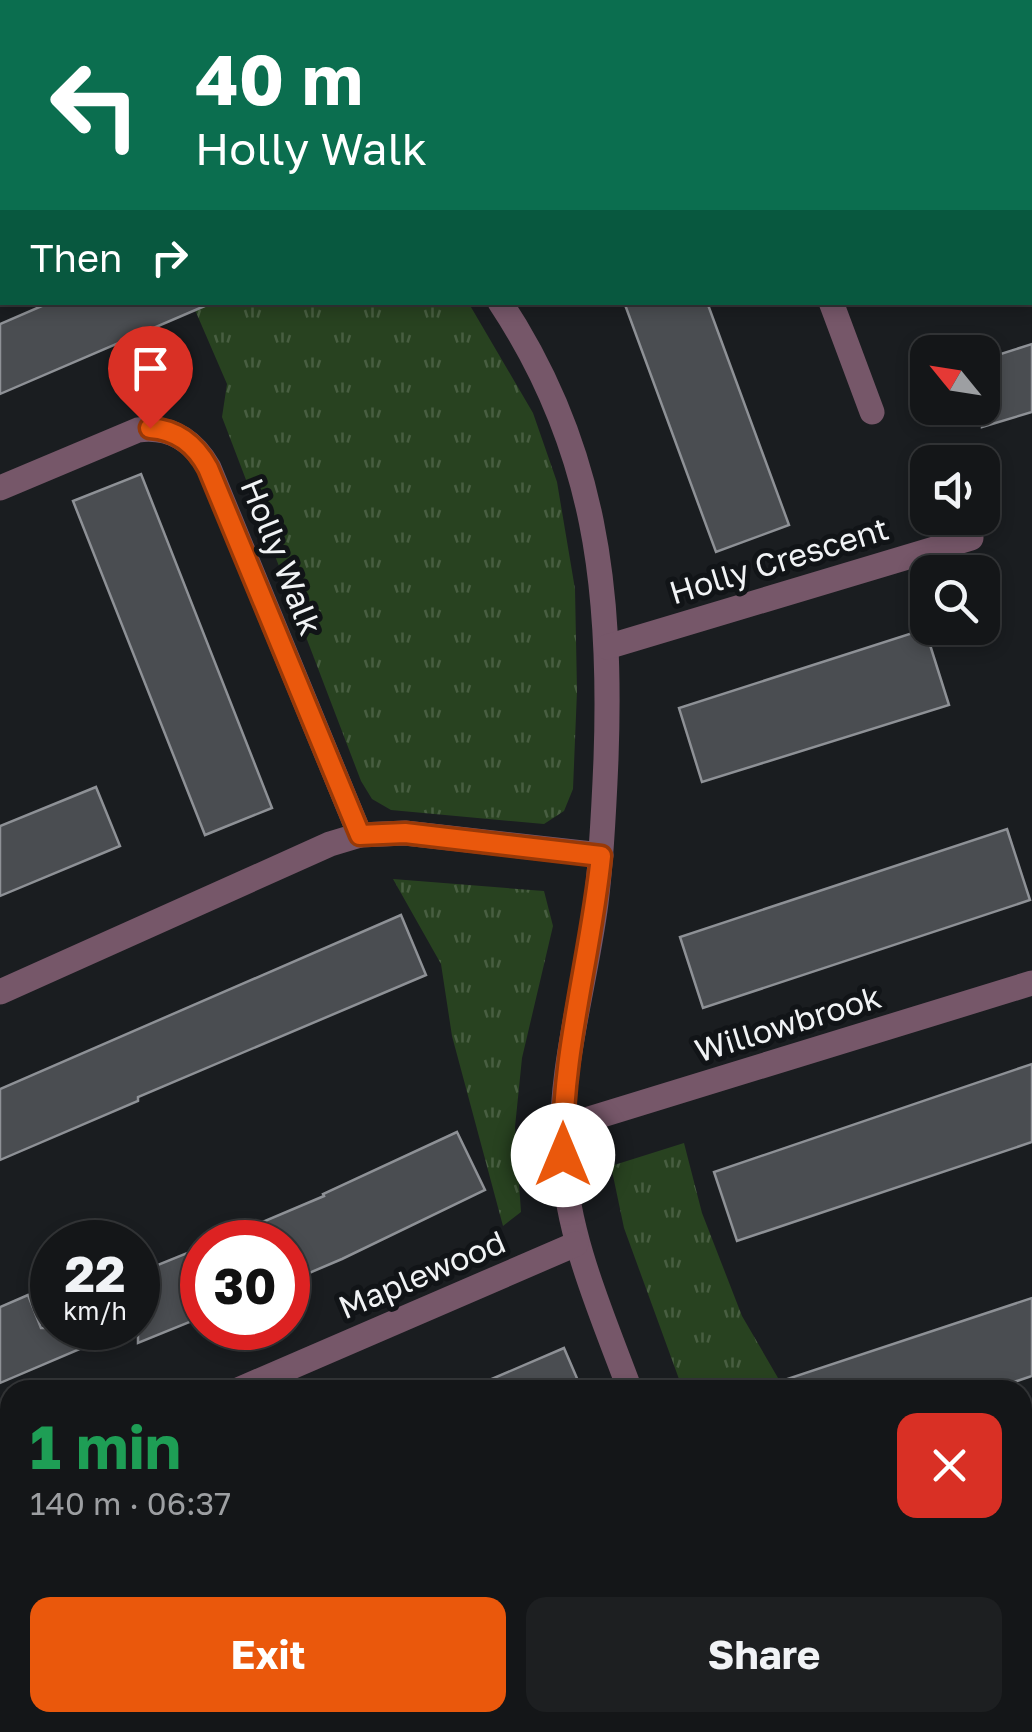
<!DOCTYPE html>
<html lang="en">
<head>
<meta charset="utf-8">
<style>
  body { margin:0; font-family:"Golos Text",sans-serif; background:#1d1f21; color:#f1f3f6; height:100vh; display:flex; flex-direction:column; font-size:38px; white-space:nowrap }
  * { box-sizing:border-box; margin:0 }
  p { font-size:32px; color:#9d9fa2 }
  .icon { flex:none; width:55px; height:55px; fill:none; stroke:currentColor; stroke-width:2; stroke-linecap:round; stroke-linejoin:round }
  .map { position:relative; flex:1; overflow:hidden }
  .details { position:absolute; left:0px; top:1380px; width:1032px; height:352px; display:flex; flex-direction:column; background:#141618; border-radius:30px 30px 0 0; box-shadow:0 5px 15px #0003,0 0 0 2px #333537 }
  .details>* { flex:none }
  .guide { position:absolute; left:0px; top:0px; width:1032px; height:305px; box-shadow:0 5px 15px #0003,0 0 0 2px #333537; background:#0b6e4f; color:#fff; overflow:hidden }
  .needle { width:65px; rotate:300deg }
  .buttons { position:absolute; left:910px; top:335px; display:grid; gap:20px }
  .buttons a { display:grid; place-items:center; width:90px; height:90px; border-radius:20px; background:#141618; box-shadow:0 5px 15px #0003,0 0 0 2px #333537; font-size:50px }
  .speed { position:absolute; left:30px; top:1220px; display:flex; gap:20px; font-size:50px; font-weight:700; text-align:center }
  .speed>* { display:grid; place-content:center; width:130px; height:130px; border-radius:50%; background:#141618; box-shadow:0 5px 15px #0003,0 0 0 2px #333537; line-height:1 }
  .speed small { font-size:25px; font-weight:400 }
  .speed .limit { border:15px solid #d22; background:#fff; color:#111 }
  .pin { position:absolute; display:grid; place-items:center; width:85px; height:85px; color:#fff; margin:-102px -42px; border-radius:50% 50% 50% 0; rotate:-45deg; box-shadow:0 0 10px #0007 }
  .pin .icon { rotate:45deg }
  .me { position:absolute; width:110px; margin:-55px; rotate:0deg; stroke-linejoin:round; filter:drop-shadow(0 0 8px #0008) }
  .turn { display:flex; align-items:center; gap:35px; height:210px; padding:0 30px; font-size:45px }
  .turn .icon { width:130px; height:130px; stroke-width:2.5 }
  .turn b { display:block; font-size:70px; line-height:85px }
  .then { display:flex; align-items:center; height:95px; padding:0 30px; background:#0003; gap:20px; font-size:38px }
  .round { display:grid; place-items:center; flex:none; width:105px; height:105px; border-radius:20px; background:#1d1f21 }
  .head { display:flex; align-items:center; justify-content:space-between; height:170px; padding:0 30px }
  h1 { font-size:60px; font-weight:700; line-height:75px; color:#1e9e55 }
  .primary-button { display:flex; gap:20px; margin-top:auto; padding:20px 30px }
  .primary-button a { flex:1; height:115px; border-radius:20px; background:#ea580c; color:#fff; font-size:40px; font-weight:700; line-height:115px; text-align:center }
  .primary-button a+a { background:#1d1f21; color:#f1f3f6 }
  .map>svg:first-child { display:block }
  .grass { fill:url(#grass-tufts) }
  .building { fill:#4a4d51; stroke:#8e9196; stroke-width:2.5 }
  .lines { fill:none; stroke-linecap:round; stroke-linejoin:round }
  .street { stroke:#765769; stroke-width:25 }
  .secondary { stroke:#a97995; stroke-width:25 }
  .route-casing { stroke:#983908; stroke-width:25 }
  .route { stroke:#ea580c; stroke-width:18 }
  .labels { text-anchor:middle; stroke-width:10; stroke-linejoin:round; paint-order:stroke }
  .street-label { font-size:32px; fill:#f1f3f5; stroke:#111417 }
</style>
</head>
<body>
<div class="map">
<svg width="1032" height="1732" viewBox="0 0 1032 1732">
  <defs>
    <pattern id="grass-tufts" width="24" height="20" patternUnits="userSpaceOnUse" patternTransform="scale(2.5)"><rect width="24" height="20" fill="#284220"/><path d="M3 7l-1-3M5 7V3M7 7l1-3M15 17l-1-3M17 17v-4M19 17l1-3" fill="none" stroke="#485e41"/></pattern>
  </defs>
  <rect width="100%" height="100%" fill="#1a1d20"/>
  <g class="grass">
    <path d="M468 302 533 413 557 482 575 589 577 691 573 789 564 811 544 824 391 810 372 799 361 781 222 417 227 384 192 303Z"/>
    <path d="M393 879 544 891 553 926 522 1058 515 1127 521 1212 503 1226 452 1036 441 964Z"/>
    <path d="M684 1143 702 1213 742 1316 785 1390H683L624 1228 611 1166Z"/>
    <path d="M987 1722 993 1732H776L770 1724Z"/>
  </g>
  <g class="building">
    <path d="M51 302H214L0 394V324Z"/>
    <path d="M624 302H707L789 525 716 552Z"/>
    <path d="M1032 344V412L982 427V360Z"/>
    <path d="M141 474 272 808 205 835 73 501Z"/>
    <path d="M925 629 949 705 702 782 679 708Z"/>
    <path d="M96 787 120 846 0 896V826Z"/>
    <path d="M1007 829 1030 900 703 1008 680 937Z"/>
    <path d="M401 915 426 975 138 1097V1101L0 1160V1089Z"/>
    <path d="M1032 1064V1142L737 1241 714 1172Z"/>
    <path d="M457 1132 485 1190 342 1259 288 1282V1242H215L324 1196 323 1194Z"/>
    <path d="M202 1247V1317L138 1343V1273Z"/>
    <path d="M28 1295 41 1328H129L0 1383V1307Z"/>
    <path d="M1032 1298V1376L990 1390H776L775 1383Z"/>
    <path d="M564 1348 582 1390H466Z"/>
  </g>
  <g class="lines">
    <g class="street">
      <path d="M219 0 222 2"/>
      <path d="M500 302C596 447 612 590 606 759 604 807 602 855 596 903 585 988 558 1071 563 1158 568 1240 602 1314 630 1390"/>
      <path d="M831 302 872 412"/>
      <path d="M0 488 138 430C171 426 193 440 209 468L360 835 405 833 601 855"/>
      <path d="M607 647 971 538"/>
      <path d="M0 992 330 844 360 835"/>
      <path d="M563 1127 1032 983"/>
      <path d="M238 1390 576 1244"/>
      <path d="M1022 1459 1032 1455"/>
      <path d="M1022 1529 1032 1523"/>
      <path d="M606 1732 628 1722"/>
      <path d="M665 1732 676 1722"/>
    </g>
    <g class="secondary">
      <path d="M0 1630 10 1642"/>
      <path d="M73 1722 80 1732"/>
    </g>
  </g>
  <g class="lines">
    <g class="route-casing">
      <path id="route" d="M150 428C177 430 195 444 208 468L360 835 405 833 601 856C591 956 561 1053 563 1155"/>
    </g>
    <use href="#route" class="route"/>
  </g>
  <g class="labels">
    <g class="street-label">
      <text transform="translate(281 557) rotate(68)" y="11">Holly Walk</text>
      <text transform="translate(779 561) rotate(-17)" y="11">Holly Crescent</text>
      <text transform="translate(788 1024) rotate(-17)" y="11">Willowbrook</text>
      <text transform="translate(422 1275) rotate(-23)" y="11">Maplewood</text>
    </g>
  </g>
</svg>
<div class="buttons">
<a><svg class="needle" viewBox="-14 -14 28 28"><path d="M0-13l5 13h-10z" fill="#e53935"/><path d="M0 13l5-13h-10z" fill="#9d9fa2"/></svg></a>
<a><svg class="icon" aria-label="sound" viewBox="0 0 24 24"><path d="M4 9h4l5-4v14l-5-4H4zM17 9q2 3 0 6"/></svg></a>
<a><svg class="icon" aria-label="search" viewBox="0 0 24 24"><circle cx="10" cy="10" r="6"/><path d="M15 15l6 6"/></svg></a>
</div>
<div class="speed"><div>22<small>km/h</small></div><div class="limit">30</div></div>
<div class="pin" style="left:150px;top:428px;background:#d93025"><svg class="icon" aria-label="arrive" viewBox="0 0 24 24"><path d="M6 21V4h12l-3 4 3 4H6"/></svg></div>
<svg class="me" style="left:563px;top:1155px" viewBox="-20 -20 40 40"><circle r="19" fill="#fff"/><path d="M0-13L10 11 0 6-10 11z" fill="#ea580c"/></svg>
<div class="guide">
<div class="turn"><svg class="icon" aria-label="left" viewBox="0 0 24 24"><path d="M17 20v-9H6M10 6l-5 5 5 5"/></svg><div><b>40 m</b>Holly Walk</div></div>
<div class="then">Then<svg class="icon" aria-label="right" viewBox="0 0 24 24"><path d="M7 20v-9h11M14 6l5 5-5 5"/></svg></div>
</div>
<section class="details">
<div class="head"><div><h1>1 min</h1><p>140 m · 06:37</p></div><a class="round" style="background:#d93025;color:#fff"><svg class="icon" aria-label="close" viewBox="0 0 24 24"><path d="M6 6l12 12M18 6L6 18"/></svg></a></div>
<div class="primary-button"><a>Exit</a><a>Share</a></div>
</section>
</div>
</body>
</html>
